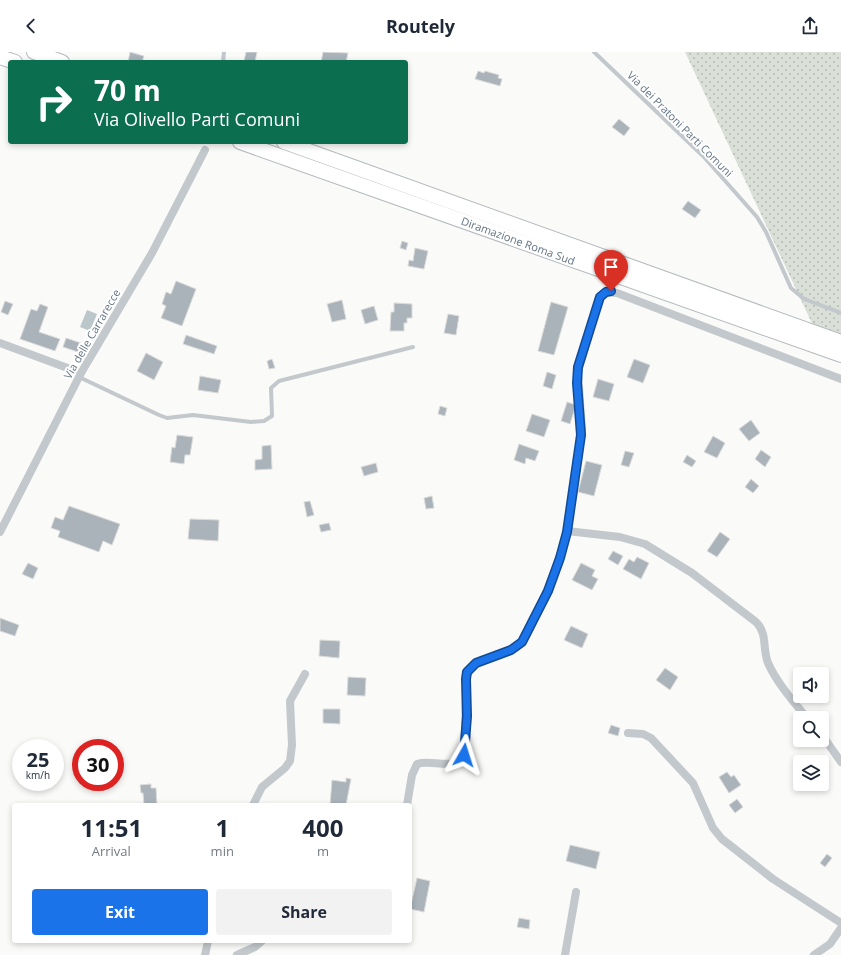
<!DOCTYPE html>
<html lang="en">
<head>
<meta charset="utf-8">
<style>
  body { margin:0; font-family:"Open Sans",sans-serif; background:#f2f2f3; color:#1f2937; height:100vh; display:flex; flex-direction:column; font-size:15px; white-space:nowrap }
  * { box-sizing:border-box; margin:0 }
  p { font-size:13px; color:#747a83 }
  .icon { flex:none; width:22px; height:22px; fill:none; stroke:currentColor; stroke-width:2; stroke-linecap:round; stroke-linejoin:round }
  .map { position:relative; flex:1; overflow:hidden }
  .panel { position:absolute; left:12px; top:751px; width:400px; height:140px; display:flex; flex-direction:column; background:#fff; border-radius:4px; box-shadow:0 2px 6px #0003 }
  .panel>* { flex:none }
  .banner { position:absolute; left:8px; top:8px; width:400px; height:84px; border-radius:4px; box-shadow:0 2px 6px #0003; background:#0b6e4f; color:#fff; overflow:hidden }
  .fabs { position:absolute; left:793px; top:615px; display:grid; gap:8px }
  .fabs a { display:grid; place-items:center; width:36px; height:36px; border-radius:4px; background:#fff; box-shadow:0 2px 6px #0003; font-size:20px }
  .speed { position:absolute; left:12px; top:687px; display:flex; gap:8px; font-size:20px; font-weight:700; text-align:center }
  .speed>* { display:grid; place-content:center; width:52px; height:52px; border-radius:50%; background:#fff; box-shadow:0 2px 6px #0003; line-height:1 }
  .speed small { font-size:10px; font-weight:400 }
  .speed .limit { border:6px solid #d22; background:#fff; color:#111 }
  .pin { position:absolute; display:grid; place-items:center; width:34px; height:34px; color:#fff; margin:-41px -17px; border-radius:50% 50% 50% 0; rotate:-45deg; box-shadow:0 0 4px #0007 }
  .pin .icon { rotate:45deg }
  .me { position:absolute; width:44px; margin:-22px; rotate:6deg; stroke-linejoin:round; filter:drop-shadow(0 0 3px #0008) }
  .turn { display:flex; align-items:center; gap:14px; height:84px; padding:0 20px; font-size:18px }
  .turn .icon { width:52px; height:52px; stroke-width:2.5 }
  .turn b { display:block; font-size:28px; line-height:34px }
  .eta { display:flex; justify-content:space-evenly; align-items:center; height:68px; text-align:center }
  .eta b { font-size:24px; font-weight:700; line-height:28px }
  .primary-button { display:flex; gap:8px; margin-top:auto; padding:8px 20px }
  .primary-button a { flex:1; height:46px; border-radius:4px; background:#1a73e8; color:#fff; font-size:16px; font-weight:700; line-height:46px; text-align:center }
  .primary-button a+a { background:#f2f2f3; color:#1f2937 }
  header { display:flex; justify-content:space-between; align-items:center; height:52px; padding:0 20px; background:#fff; font-size:18px; font-weight:700 }
  .map>svg:first-child { display:block }
  .grass { fill:url(#grass-dots) }
  .water { fill:#bbc7cb }
  .building { fill:#aab3ba; stroke:#dcdcda }
  .lines { fill:none; stroke-linecap:round; stroke-linejoin:round }
  .highway-casing { stroke:#b4b9bd; stroke-width:16 }
  .lane { stroke:#c3c8cc; stroke-width:4 }
  .street { stroke:#c3c8cc; stroke-width:8 }
  .highway { stroke:#fff; stroke-width:14 }
  .route-casing { stroke:#114b97; stroke-width:10 }
  .route { stroke:#1a73e8; stroke-width:7 }
  .labels { text-anchor:middle; stroke-width:4; stroke-linejoin:round; paint-order:stroke }
  .street-label { font-size:11px; fill:#647684; stroke:#fff }
</style>
</head>
<body>
<header><svg class="icon" aria-label="back" viewBox="0 0 24 24"><path d="M15 5l-7 7 7 7"/></svg>Routely<svg class="icon" aria-label="share" viewBox="0 0 24 24"><path d="M12 15V3M7 8l5-5 5 5M5 13v7h14v-7"/></svg></header>
<div class="map">
<svg width="841" height="903" viewBox="0 0 841 903">
  <defs>
    <pattern id="grass-dots" width="8" height="8" patternUnits="userSpaceOnUse"><rect width="8" height="8" fill="#dadfd7"/><path d="M2 2h.1M6 6h.1" fill="none" stroke="#b4b9b4" stroke-width="1.8" stroke-linecap="round"/></pattern>
  </defs>
  <rect width="100%" height="100%" fill="#fafaf8"/>
  <path class="grass" d="M685 0H841V304L824 297Z"/>
  <path class="water" d="M87 258 97 262 90 279 80 275Z"/>
  <g class="building">
    <path d="M130 0 144 4 142 10H128Z"/>
    <path d="M246 0H257L255 10 244 9Z"/>
    <path d="M323 0 348 1 346 10H321Z"/>
    <path d="M478 19 484 21 485 19 499 23 498 26 502 27 500 34 475 27Z"/>
    <path d="M619 67 630 76 624 84 612 75Z"/>
    <path d="M688 149 701 158 695 166 682 157Z"/>
    <path d="M402 189 408 191 406 198 400 196Z"/>
    <path d="M415 196 428 199 424 217 408 214 409 208 413 209Z"/>
    <path d="M176 229 196 237 182 274 161 266 166 254 162 252 166 240 171 242Z"/>
    <path d="M342 248 346 267 332 270 327 252Z"/>
    <path d="M5 249 13 252 8 263 1 260Z"/>
    <path d="M551 250 568 255 554 303 538 299Z"/>
    <path d="M394 251 412 252V266H407V271H404V279H390L391 260H394Z"/>
    <path d="M40 252 48 255 39 280 60 287 55 299 20 287 31 257 37 259Z"/>
    <path d="M374 254 378 268 365 272 361 258Z"/>
    <path d="M448 262 459 264 456 283 444 281Z"/>
    <path d="M186 283 217 294 214 302 183 292Z"/>
    <path d="M66 286 81 291 78 300 63 295Z"/>
    <path d="M146 301 163 310 154 328 137 319Z"/>
    <path d="M272 307 275 316 269 317 267 309Z"/>
    <path d="M634 307 650 313 643 331 627 325Z"/>
    <path d="M547 320 556 323 552 337 543 334Z"/>
    <path d="M200 324 221 328 218 341 198 338Z"/>
    <path d="M598 327 614 332 609 349 593 345Z"/>
    <path d="M567 350 576 353 570 372 561 369Z"/>
    <path d="M440 354 447 356 445 364 438 362Z"/>
    <path d="M532 362 550 368 544 385 526 379Z"/>
    <path d="M751 368 760 381 749 389 739 377Z"/>
    <path d="M177 383 193 385 190 403H185L184 412 170 410 172 395 175 396Z"/>
    <path d="M713 384 725 391 717 406 704 400Z"/>
    <path d="M519 392 539 399 535 409 526 406 525 412 514 408Z"/>
    <path d="M271 393 272 417 255 418V408L262 407V394Z"/>
    <path d="M761 398 771 405 765 415 755 407Z"/>
    <path d="M625 399 634 401 629 415 621 413Z"/>
    <path d="M687 403 696 409 692 415 683 410Z"/>
    <path d="M586 409 602 413 594 444 578 440Z"/>
    <path d="M376 411 378 420 364 424 361 415Z"/>
    <path d="M751 427 759 434 753 441 745 435Z"/>
    <path d="M432 444 434 456 426 457 424 446Z"/>
    <path d="M310 449 314 463 307 465 304 450Z"/>
    <path d="M69 454 120 472 112 493 103 489 99 500 58 485 60 479 51 476 55 465 63 468Z"/>
    <path d="M190 467 219 468 218 489 188 487Z"/>
    <path d="M329 471 331 478 321 480 319 473Z"/>
    <path d="M720 480 730 487 717 505 707 499Z"/>
    <path d="M613 499 623 504 618 513 608 507Z"/>
    <path d="M637 505 649 511 641 527 623 517 629 507 634 510Z"/>
    <path d="M28 511 38 516 33 527 22 522Z"/>
    <path d="M581 511 595 518 592 524 598 527 592 538 572 528Z"/>
    <path d="M0 566 19 573 15 584 0 579Z"/>
    <path d="M571 574 588 582 582 596 564 588Z"/>
    <path d="M320 588 340 589 339 606 319 604Z"/>
    <path d="M665 616 678 625 670 638 656 628Z"/>
    <path d="M348 625 366 626 365 644 347 643Z"/>
    <path d="M323 657H340V672L323 671Z"/>
    <path d="M611 673 620 676 618 684 608 681Z"/>
    <path d="M727 720 731 725 734 723 741 733 729 741 719 725Z"/>
    <path d="M346 726 351 727 346 753H330L332 728 346 730Z"/>
    <path d="M151 732V736H156L157 753H144L143 741H141L140 733Z"/>
    <path d="M737 747 743 755 735 761 729 753Z"/>
    <path d="M570 793 600 800 596 817 566 809Z"/>
    <path d="M827 802 832 806 825 815 820 811Z"/>
    <path d="M417 826 430 829 424 860 410 857Z"/>
    <path d="M519 866 530 868 529 877 517 875Z"/>
  </g>
  <g class="lines">
    <g class="highway-casing">
      <g id="highway">
        <path d="M34 0 62 10"/>
        <path d="M0 5 15 10"/>
        <path d="M240 90 841 303"/>
        <path d="M284 90 841 290"/>
      </g>
    </g>
    <g class="lane">
      <path d="M594 0 704 105 757 165 766 180 791 236 804 247 841 261"/>
      <path d="M223 10 224 0"/>
      <path d="M79 325 159 363 167 366 193 363 251 370 264 369 272 364 271 336 279 329 413 295"/>
    </g>
    <g class="street">
      <path d="M0 291 81 321"/>
      <path d="M567 479 582 379 578 320 599 248 606 240 617 241 841 327"/>
      <path d="M0 480 81 321 152 201 205 98"/>
      <path d="M628 681 643 682 651 686 693 731 713 776 722 787 773 827 841 871"/>
      <path d="M822 683 841 710"/>
      <path d="M253 753 262 735 285 716 290 709 292 693 290 649 305 622"/>
      <path d="M407 753 412 723 417 712C432 707 449 718 462 706L465 696 466 627C471 600 507 608 522 590 528 583 532 572 536 563 549 536 559 509 567 479L620 485 645 492 692 521 756 570C768 582 762 596 768 611 777 631 793 649 807 666"/>
      <path d="M205 903 208 889"/>
      <path d="M237 903 255 895 262 889"/>
      <path d="M565 903 576 840"/>
      <path d="M814 903 830 892 841 876"/>
    </g>
    <use href="#highway" class="highway"/>
  </g>
  <g class="lines">
    <g class="route-casing">
      <path id="route" d="M464 703 467 664 466 627 467 620 476 611 511 598 522 590 548 539 560 506 567 480 581 383 577 331 578 315 600 245 606 240 611 239"/>
    </g>
    <use href="#route" class="route"/>
  </g>
  <g class="labels">
    <g class="street-label">
      <text transform="translate(680 72) rotate(45)" y="4">Via dei Pratoni Parti Comuni</text>
      <text transform="translate(518 189) rotate(20)" y="4">Diramazione Roma Sud</text>
      <text transform="translate(92 282) rotate(-60)" y="4">Via delle Carrarecce</text>
    </g>
  </g>
</svg>
<div class="fabs">
<a><svg class="icon" aria-label="sound" viewBox="0 0 24 24"><path d="M4 9h4l5-4v14l-5-4H4zM17 9q2 3 0 6"/></svg></a>
<a><svg class="icon" aria-label="search" viewBox="0 0 24 24"><circle cx="10" cy="10" r="6"/><path d="M15 15l6 6"/></svg></a>
<a><svg class="icon" aria-label="layers" viewBox="0 0 24 24"><path d="M12 4l9 5-9 5-9-5zM3 14l9 5 9-5"/></svg></a>
</div>
<div class="speed"><div>25<small>km/h</small></div><div class="limit">30</div></div>
<div class="pin" style="left:611px;top:239px;background:#d93025"><svg class="icon" aria-label="arrive" viewBox="0 0 24 24"><path d="M6 21V4h12l-3 4 3 4H6"/></svg></div>
<svg class="me" style="left:464px;top:703px" viewBox="-20 -20 40 40"><path d="M0-17L14 15 0 8-14 15z" fill="#1a73e8" stroke="#fff" stroke-width="4"/></svg>
<div class="banner">
<div class="turn"><svg class="icon" aria-label="right" viewBox="0 0 24 24"><path d="M7 20v-9h11M14 6l5 5-5 5"/></svg><div><b>70 m</b>Via Olivello Parti Comuni</div></div>
</div>
<section class="panel">
<div class="eta">
<div><b>11:51</b><p>Arrival</p></div>
<div><b>1</b><p>min</p></div>
<div><b>400</b><p>m</p></div>
</div>
<div class="primary-button"><a>Exit</a><a>Share</a></div>
</section>
</div>
</body>
</html>
